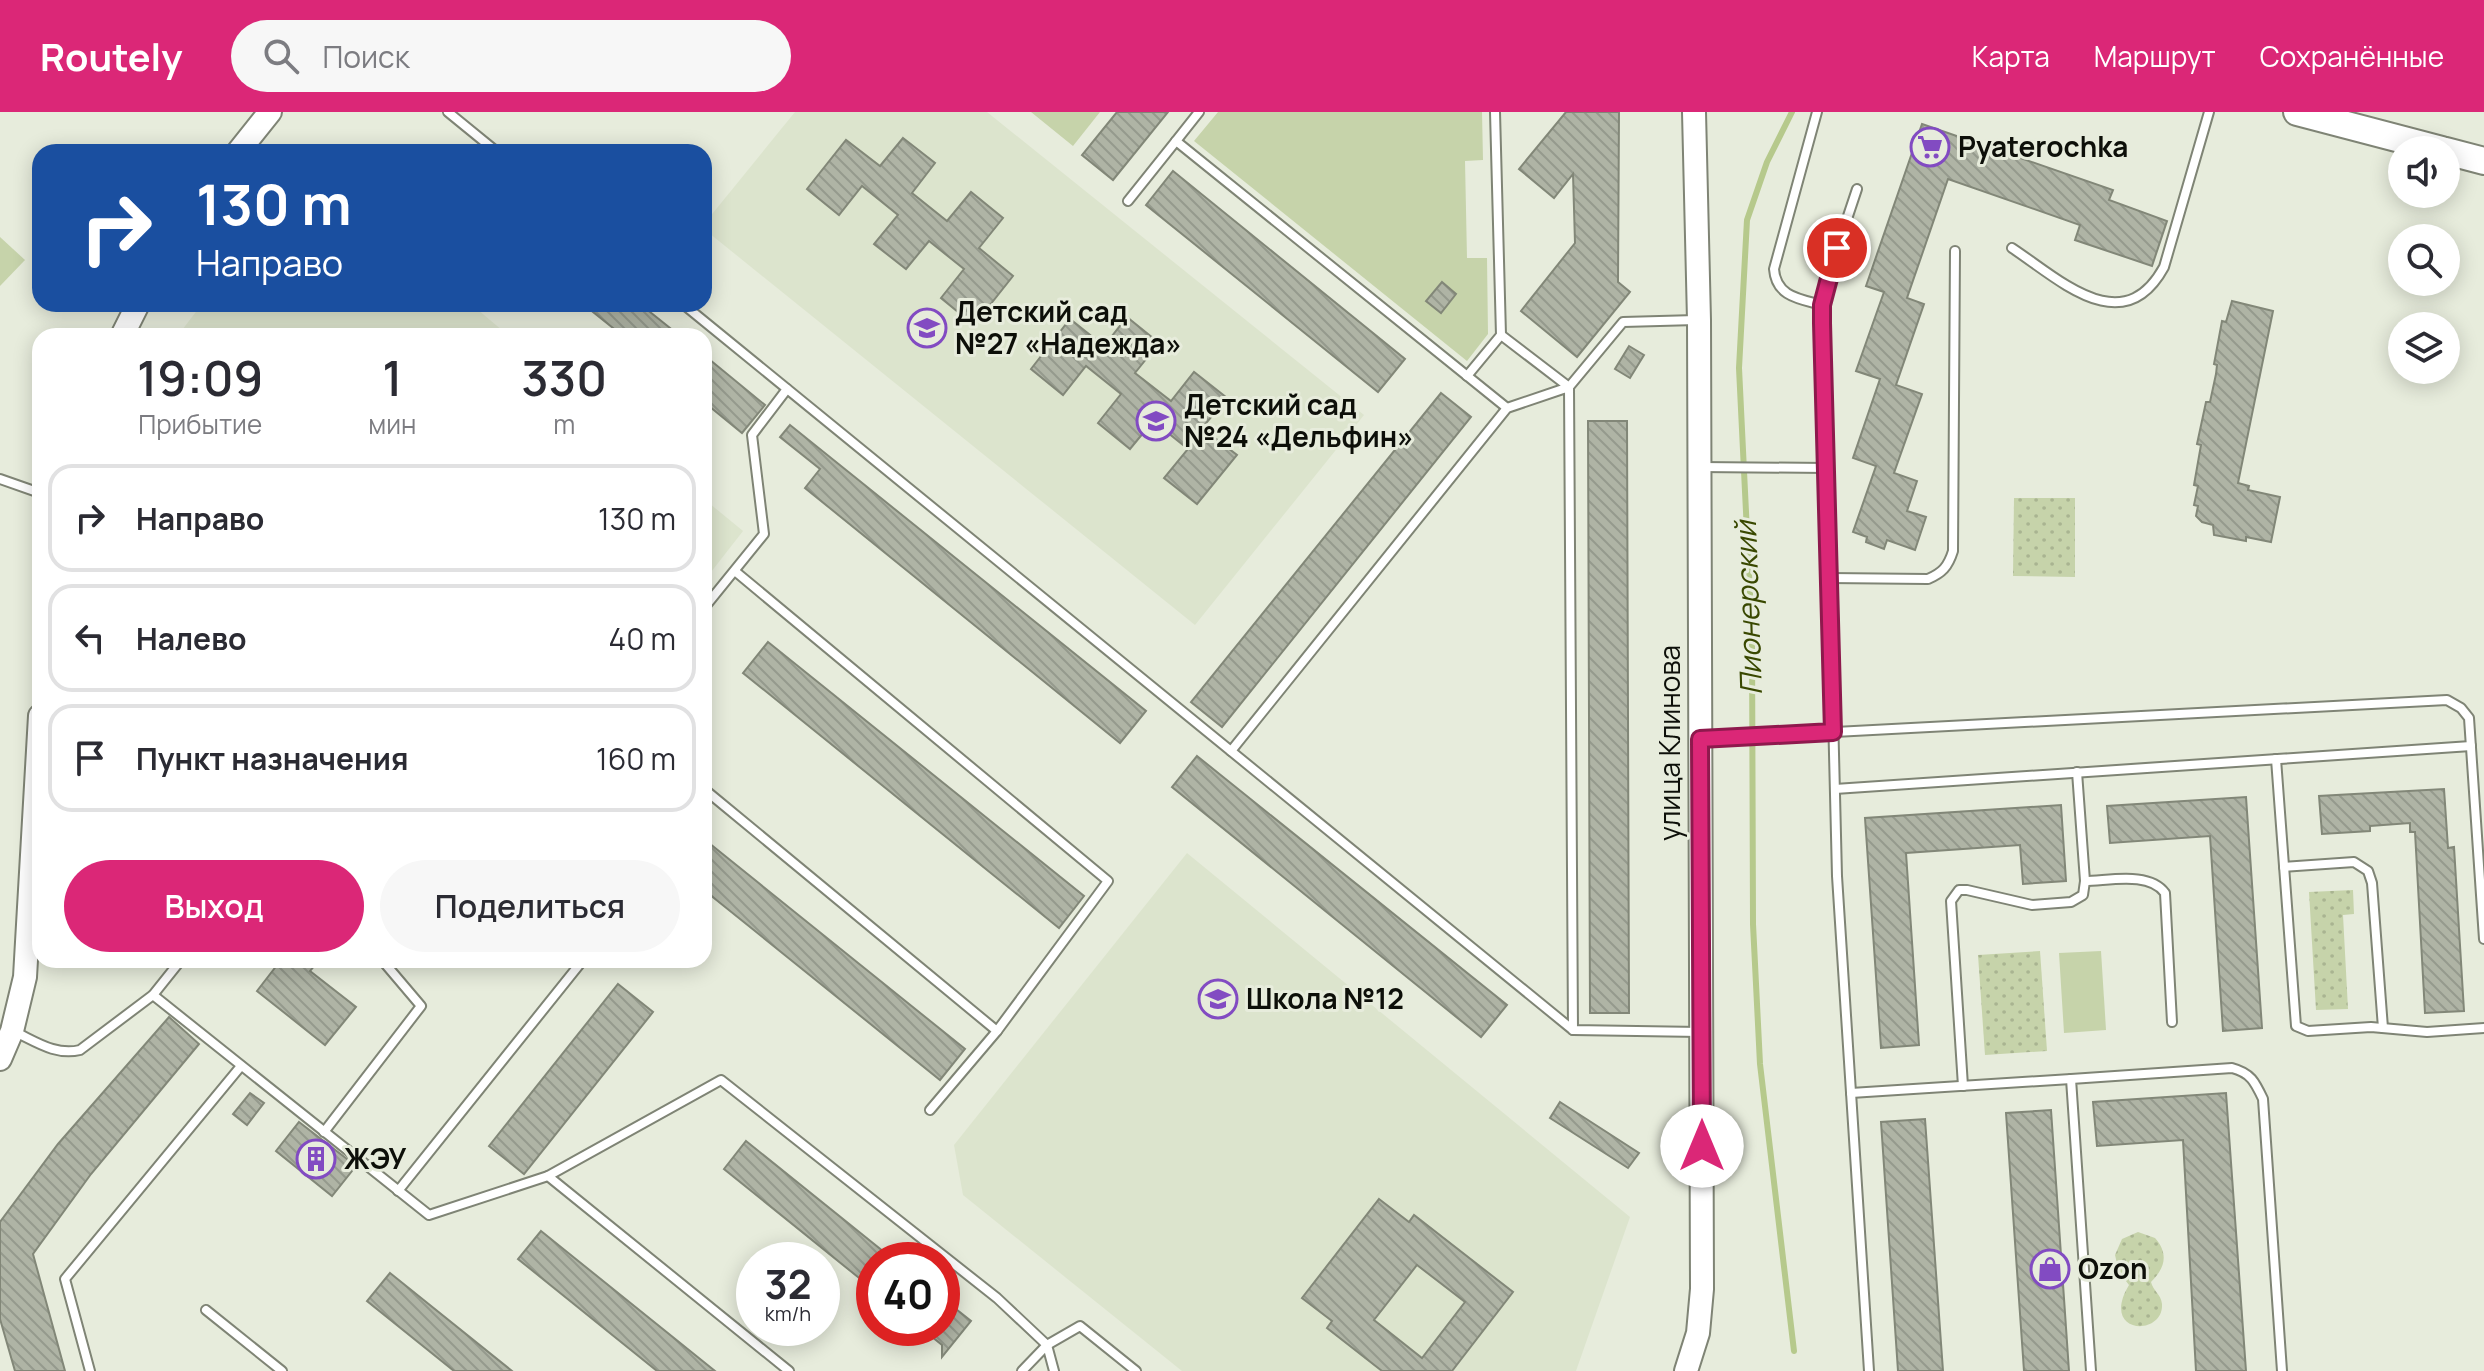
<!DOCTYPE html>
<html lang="ru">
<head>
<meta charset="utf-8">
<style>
  :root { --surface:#fff; --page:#f7f7f7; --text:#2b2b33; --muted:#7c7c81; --line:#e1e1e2; --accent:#db2777 }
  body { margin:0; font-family:Manrope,sans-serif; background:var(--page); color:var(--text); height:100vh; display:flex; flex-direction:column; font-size:30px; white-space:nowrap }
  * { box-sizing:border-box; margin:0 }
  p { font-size:26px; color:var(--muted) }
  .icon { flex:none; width:44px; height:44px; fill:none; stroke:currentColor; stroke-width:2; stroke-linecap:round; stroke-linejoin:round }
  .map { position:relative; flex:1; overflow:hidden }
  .details { position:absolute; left:32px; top:216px; width:680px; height:640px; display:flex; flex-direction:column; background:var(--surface); border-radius:24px; box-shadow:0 4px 20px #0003 }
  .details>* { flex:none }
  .hud { position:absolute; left:32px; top:32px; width:680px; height:168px; border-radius:24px; box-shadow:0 4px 20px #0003; background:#1a4fa0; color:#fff; overflow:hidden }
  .fabs { position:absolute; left:2388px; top:24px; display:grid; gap:16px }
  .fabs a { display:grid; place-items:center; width:72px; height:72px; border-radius:50%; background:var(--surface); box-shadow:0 4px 20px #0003; font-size:40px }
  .speed { position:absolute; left:736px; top:1130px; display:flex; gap:16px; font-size:40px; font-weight:700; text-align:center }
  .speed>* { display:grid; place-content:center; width:104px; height:104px; border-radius:50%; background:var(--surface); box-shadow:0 4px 20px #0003; line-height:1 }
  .speed small { font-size:20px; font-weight:400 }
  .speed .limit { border:12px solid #d22; background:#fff; color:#111 }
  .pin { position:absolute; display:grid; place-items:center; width:68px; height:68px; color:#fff; margin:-34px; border:4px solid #fff; border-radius:50%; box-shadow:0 2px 8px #0007 }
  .me { position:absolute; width:88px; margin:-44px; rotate:0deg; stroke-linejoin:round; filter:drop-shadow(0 0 6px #0008) }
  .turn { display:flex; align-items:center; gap:28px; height:168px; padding:0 32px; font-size:36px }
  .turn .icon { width:104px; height:104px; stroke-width:2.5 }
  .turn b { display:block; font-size:56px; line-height:68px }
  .eta { display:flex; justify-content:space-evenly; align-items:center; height:136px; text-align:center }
  .eta b { font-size:48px; font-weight:600; line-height:56px }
  .cta { display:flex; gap:16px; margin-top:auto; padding:16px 32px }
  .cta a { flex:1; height:92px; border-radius:48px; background:var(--accent); color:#fff; font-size:32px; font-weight:600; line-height:92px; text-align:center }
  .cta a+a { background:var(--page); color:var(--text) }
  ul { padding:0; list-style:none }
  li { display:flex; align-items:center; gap:24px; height:108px; margin:0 16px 12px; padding:0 16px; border:4px solid var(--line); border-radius:24px }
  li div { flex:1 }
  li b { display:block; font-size:30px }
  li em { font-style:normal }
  header { display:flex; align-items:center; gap:48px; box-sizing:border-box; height:112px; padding:0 40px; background:var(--accent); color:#fff }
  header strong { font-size:38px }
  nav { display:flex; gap:44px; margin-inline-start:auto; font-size:28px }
  .search { width:560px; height:72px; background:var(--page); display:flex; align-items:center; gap:20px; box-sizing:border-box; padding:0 28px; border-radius:44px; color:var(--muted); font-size:30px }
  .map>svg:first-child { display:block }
  .built { fill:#dce4cd }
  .grass { fill:#c6d3aa }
  .park { fill:url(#park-dots) }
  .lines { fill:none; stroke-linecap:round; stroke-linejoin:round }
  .stream { stroke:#b6c98c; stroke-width:6 }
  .building { fill:url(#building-back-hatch); stroke:#828778; stroke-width:2; fill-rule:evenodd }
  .lane-casing { stroke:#7f8475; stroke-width:12 }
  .secondary-casing { stroke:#7f8475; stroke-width:26 }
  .primary-casing { stroke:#7f8475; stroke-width:30 }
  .lane { stroke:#fff; stroke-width:8 }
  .secondary { stroke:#fff; stroke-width:22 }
  .primary { stroke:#fff; stroke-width:26 }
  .route-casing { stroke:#8e194d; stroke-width:20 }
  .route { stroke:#db2777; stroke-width:14 }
  .labels { text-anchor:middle; stroke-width:6; stroke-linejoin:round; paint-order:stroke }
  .poi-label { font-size:28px; font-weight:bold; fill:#0d0f09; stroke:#e7ecdc; text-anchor:start }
  .street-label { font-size:28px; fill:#0d0f09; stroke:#e7ecdc }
  .water-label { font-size:30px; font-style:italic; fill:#394800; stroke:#e7ecdc }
</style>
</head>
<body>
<header>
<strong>Routely</strong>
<div class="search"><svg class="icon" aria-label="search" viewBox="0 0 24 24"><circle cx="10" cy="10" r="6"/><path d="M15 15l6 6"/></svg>Поиск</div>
<nav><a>Карта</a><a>Маршрут</a><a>Сохранённые</a></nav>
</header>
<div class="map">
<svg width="2484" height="1259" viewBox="0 0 2484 1259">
  <defs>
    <pattern id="park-dots" width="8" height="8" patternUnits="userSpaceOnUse" patternTransform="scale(2)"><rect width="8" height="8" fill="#c6d3aa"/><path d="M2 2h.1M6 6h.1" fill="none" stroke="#a9b491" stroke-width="1.8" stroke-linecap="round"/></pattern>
    <pattern id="building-back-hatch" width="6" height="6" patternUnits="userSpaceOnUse" patternTransform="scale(2)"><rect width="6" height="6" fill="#afb4a5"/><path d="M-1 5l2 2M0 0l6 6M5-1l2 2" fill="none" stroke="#959a8d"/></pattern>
  </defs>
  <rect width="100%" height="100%" fill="#e7ecdc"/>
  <g class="built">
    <path d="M795,0H987L1364,303L1195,513L704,117V112Z"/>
    <path d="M202,192H471L509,224H180L182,218Z"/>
    <path d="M704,387L743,419L704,469Z"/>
    <path d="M1187,741L1630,1105L1576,1259H1182L963,1083L954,1033Z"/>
  </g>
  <g class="grass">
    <path d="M1031,0H1100L1073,34Z"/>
    <path d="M1218,0H1482L1483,48L1465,49L1467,146H1487L1488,222L1467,249L1194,29Z"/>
    <path d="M0,125L25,148L0,174Z"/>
    <path d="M2101,839L2106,918L2064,921L2059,841Z"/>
  </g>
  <g class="park">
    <path d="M2014,386H2075V465L2013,464Z"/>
    <path d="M2353,778L2354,802L2343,803L2348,897L2316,898L2309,780Z"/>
    <path d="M2040,839L2047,939L1985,943L1978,843Z"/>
    <path d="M2138,1120L2155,1126C2169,1142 2165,1156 2151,1170C2153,1179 2161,1182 2162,1192C2164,1225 2099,1223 2129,1173L2119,1160L2115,1143L2122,1127Z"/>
  </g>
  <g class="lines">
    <path class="stream" d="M1792,0L1767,50L1747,108L1739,256L1752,523L1753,812L1760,952L1794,1239"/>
  </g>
  <g class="building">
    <path d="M1117,0H1168L1113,68L1082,43Z"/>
    <path d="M1566,0H1619L1618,170L1630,180L1577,245L1521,199L1575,131L1573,62L1554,86L1519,57Z"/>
    <path d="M1922,12L2113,78L2109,88L2167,109L2152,154L2075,128L2080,113L1948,67L1907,186L1924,192L1896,273L1922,282L1894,361L1917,369L1907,399L1926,405L1915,438L1887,428L1884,437L1866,430L1867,425L1853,420L1876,354L1853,346L1880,267L1856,259L1884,180L1866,174Z"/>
    <path d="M903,26L935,51L912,81L947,109L971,80L1003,106L979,136L1013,164L974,213L941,186L964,157L929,129L906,157L874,132L898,103L862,74L839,103L807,77L846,28L880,54Z"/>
    <path d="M1173,59L1405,247L1378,280L1146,93Z"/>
    <path d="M1442,170L1456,182L1441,201L1426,189Z"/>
    <path d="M2232,189L2273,199L2238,371L2249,374L2248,378L2280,385L2271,430L2246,425V429L2214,423L2213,413L2202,410L2196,404L2198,394L2194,393L2198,374L2194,373L2201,333L2197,332L2206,290H2210L2216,262L2217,253L2214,252L2222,209L2226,210Z"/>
    <path d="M583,192H640L680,224H623Z"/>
    <path d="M1127,205L1159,231L1135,261L1171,289L1194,260L1227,286L1202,316L1237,343L1197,392L1164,366L1188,337L1153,309L1130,337L1098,311L1121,282L1086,254L1063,283L1031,257L1070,207L1104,234Z"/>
    <path d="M1629,234L1644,243L1630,266L1615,257Z"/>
    <path d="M704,243L765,293L742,321L704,290Z"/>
    <path d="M1441,281L1471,305L1222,615L1191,590Z"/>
    <path d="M1588,309H1627L1629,901H1590Z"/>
    <path d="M790,313L1146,599L1120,631L805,376L820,357L780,325Z"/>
    <path d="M768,530L1084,784L1059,816L743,561Z"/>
    <path d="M1197,644L1507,893L1481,925L1172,675Z"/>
    <path d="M2444,677L2448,736L2454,735L2464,899L2425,901L2415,720H2410V711L2370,714V719L2322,722L2319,684Z"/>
    <path d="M2246,685L2262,916L2223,919L2210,724L2110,731L2107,694Z"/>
    <path d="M2061,693L2066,769L2023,772L2020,733L1906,741L1919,933L1881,936L1865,706Z"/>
    <path d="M704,727L965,937L940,968L704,778Z"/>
    <path d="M281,848H319L310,859L356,895L325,933L257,879Z"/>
    <path d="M618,872L653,900L524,1062L489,1034Z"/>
    <path d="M169,905L199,932L91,1062L33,1142L65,1259H15L0,1207V1110L58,1032Z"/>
    <path d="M250,981L264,991L247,1013L233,1002Z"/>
    <path d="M2226,981L2246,1259H2196L2183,1028L2097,1034L2093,990Z"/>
    <path d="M1560,990L1639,1041L1628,1056L1550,1006Z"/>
    <path d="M2051,998L2069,1259H2024L2006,1001Z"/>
    <path d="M1925,1007L1943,1259H1898L1881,1010Z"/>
    <path d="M299,1010L356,1054L332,1084L276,1039Z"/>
    <path d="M746,1029L894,1148H874V1178L724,1057Z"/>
    <path d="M1379,1087L1409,1110L1414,1103L1513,1180L1452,1259H1382L1327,1216L1332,1209L1302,1186ZM1417,1153L1465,1190L1422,1246L1374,1208Z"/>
    <path d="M541,1119L715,1259H657L518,1147Z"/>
    <path d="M390,1161L512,1259H454L367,1189Z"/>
    <path d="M942,1186L971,1209L942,1245V1233L921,1216H942Z"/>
  </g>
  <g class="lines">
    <g class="lane-casing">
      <g id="lane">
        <path d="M448,0L497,40"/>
        <path d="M1817,0L1774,157C1776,185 1800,187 1822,193"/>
        <path d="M1176,29L1199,0"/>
        <path d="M1128,89L1176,29L1507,296"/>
        <path d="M2012,136C2059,167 2123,230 2164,155L2209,0"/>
        <path d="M683,192L1573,918L1700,920"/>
        <path d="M1501,223L1569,275L1623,210L1696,208"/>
        <path d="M1467,264L1501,223L1495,0"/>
        <path d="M1700,355L1827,356L1837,764L1869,1259"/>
        <path d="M1827,356L1822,193L1830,158L1857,77"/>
        <path d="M0,367L40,381"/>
        <path d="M736,460L1108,769L997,919L930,998"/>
        <path d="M1829,466L1928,467C1942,461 1948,455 1953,439L1955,139"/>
        <path d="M704,496L764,422L752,323L787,277"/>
        <path d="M1701,627L2447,588L2461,596L2469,606L2484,827"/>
        <path d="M1231,639L1507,296L1569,275L1573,918"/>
        <path d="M2276,647L2296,914L2308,919L2371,915L2427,920L2484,916"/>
        <path d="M704,677L997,919"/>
        <path d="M1835,677L2471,634"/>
        <path d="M2284,755L2354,750L2368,759L2372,771L2383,916"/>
        <path d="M2085,769C2108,769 2149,759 2165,781L2172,910"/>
        <path d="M153,883L429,1103L548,1064L789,1259"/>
        <path d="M13,919C35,929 55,944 80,938L153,883L181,848"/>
        <path d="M1963,974L1951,789L1959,778H1967L2032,793L2071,790L2083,783L2085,769L2077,660"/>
        <path d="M1851,981L2071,967"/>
        <path d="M324,1020L421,894L382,848"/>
        <path d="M548,1064L721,968L997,1186L1047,1233L1054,1259"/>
        <path d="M398,1079L583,848"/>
        <path d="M206,1198L282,1259"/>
        <path d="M90,1259L65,1167L241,954"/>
        <path d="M1022,1259L1047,1233L1080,1214L1136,1259"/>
        <path d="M2091,1259L2071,967L2232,956C2251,961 2255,970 2263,987L2282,1259"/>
      </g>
    </g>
    <g class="secondary-casing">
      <g id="secondary">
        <path d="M238,40L270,0"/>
        <path d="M122,224L138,192"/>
        <path d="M0,947L12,919L25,865L40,604"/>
        <path d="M1686,1259L1698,1221L1702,1177L1699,208L1694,0"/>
      </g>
    </g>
    <g class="primary-casing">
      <g id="primary">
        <path d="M2297,0L2442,38"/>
        <path d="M2446,39L2484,49"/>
      </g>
    </g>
    <use href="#lane" class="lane"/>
    <use href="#secondary" class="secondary"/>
    <use href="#primary" class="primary"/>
  </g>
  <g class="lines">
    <g class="route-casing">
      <path id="route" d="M1702,1034L1700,627L1833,620L1822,211V193L1837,136"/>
    </g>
    <use href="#route" class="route"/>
  </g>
  <defs>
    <g id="supermarket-ring" transform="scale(2)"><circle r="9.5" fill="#e7ecdc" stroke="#824bc2" stroke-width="1.5"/><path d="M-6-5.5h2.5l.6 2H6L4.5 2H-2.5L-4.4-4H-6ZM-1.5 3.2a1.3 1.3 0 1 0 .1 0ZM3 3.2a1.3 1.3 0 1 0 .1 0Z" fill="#824bc2"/></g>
    <g id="school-ring" transform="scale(2)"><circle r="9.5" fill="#e7ecdc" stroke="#824bc2" stroke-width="1.5"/><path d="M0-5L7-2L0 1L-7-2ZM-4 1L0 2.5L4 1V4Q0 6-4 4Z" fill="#824bc2"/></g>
    <g id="building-ring" transform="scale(2)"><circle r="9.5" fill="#e7ecdc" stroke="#824bc2" stroke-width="1.5"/><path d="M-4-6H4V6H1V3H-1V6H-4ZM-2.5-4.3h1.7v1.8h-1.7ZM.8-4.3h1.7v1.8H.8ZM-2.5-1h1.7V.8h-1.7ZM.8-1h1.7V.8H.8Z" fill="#824bc2"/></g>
    <g id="shop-ring" transform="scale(2)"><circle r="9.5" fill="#e7ecdc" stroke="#824bc2" stroke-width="1.5"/><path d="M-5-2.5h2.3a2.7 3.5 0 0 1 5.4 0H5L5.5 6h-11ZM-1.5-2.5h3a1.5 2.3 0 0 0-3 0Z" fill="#824bc2"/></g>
  </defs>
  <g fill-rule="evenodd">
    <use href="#supermarket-ring" x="1930" y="35"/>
    <use href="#school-ring" x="927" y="216"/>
    <use href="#school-ring" x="1156" y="309"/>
    <use href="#school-ring" x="1218" y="887"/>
    <use href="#building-ring" x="316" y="1047"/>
    <use href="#shop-ring" x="2050" y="1157"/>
  </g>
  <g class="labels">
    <g class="poi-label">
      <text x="1958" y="45">Pyaterochka</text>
      <text x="955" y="210">Детский сад<tspan x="955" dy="32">№27 «Надежда»</tspan></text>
      <text x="1184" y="303">Детский сад<tspan x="1184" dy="32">№24 «Дельфин»</tspan></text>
      <text x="1246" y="897">Школа №12</text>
      <text x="344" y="1057">ЖЭУ</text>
      <text x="2078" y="1167">Ozon</text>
    </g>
    <g class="street-label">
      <text transform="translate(1670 631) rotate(-90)" y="10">улица Клинова</text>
    </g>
    <g class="water-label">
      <text transform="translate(1749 496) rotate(-92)" y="10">Пионерский</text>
    </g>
  </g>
</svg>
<div class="fabs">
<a><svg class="icon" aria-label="sound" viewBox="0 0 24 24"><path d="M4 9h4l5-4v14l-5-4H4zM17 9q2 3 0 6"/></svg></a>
<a><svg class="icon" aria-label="search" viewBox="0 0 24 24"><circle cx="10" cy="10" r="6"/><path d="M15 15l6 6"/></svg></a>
<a><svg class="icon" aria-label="layers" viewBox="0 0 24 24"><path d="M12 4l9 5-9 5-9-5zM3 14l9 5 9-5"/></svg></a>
</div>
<div class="speed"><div>32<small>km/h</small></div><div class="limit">40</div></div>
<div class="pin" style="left:1837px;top:136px;background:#d93025"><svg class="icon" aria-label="arrive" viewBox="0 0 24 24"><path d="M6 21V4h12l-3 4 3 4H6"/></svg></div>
<svg class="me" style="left:1702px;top:1034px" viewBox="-20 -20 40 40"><circle r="19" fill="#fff"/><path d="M0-13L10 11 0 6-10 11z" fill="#db2777"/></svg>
<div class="hud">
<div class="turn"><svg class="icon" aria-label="right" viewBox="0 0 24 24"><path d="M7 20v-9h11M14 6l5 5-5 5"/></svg><div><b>130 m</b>Направо</div></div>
</div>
<section class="details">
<div class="eta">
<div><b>19:09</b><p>Прибытие</p></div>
<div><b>1</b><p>мин</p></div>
<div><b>330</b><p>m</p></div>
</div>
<ul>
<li><svg class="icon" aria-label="right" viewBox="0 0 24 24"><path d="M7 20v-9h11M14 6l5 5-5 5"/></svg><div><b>Направо</b></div><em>130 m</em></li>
<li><svg class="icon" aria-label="left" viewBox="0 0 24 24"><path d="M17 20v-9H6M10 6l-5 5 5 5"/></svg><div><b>Налево</b></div><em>40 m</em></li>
<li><svg class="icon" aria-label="arrive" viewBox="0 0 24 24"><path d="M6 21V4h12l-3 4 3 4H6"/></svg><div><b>Пункт назначения</b></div><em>160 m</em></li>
</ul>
<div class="cta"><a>Выход</a><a>Поделиться</a></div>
</section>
</div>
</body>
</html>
